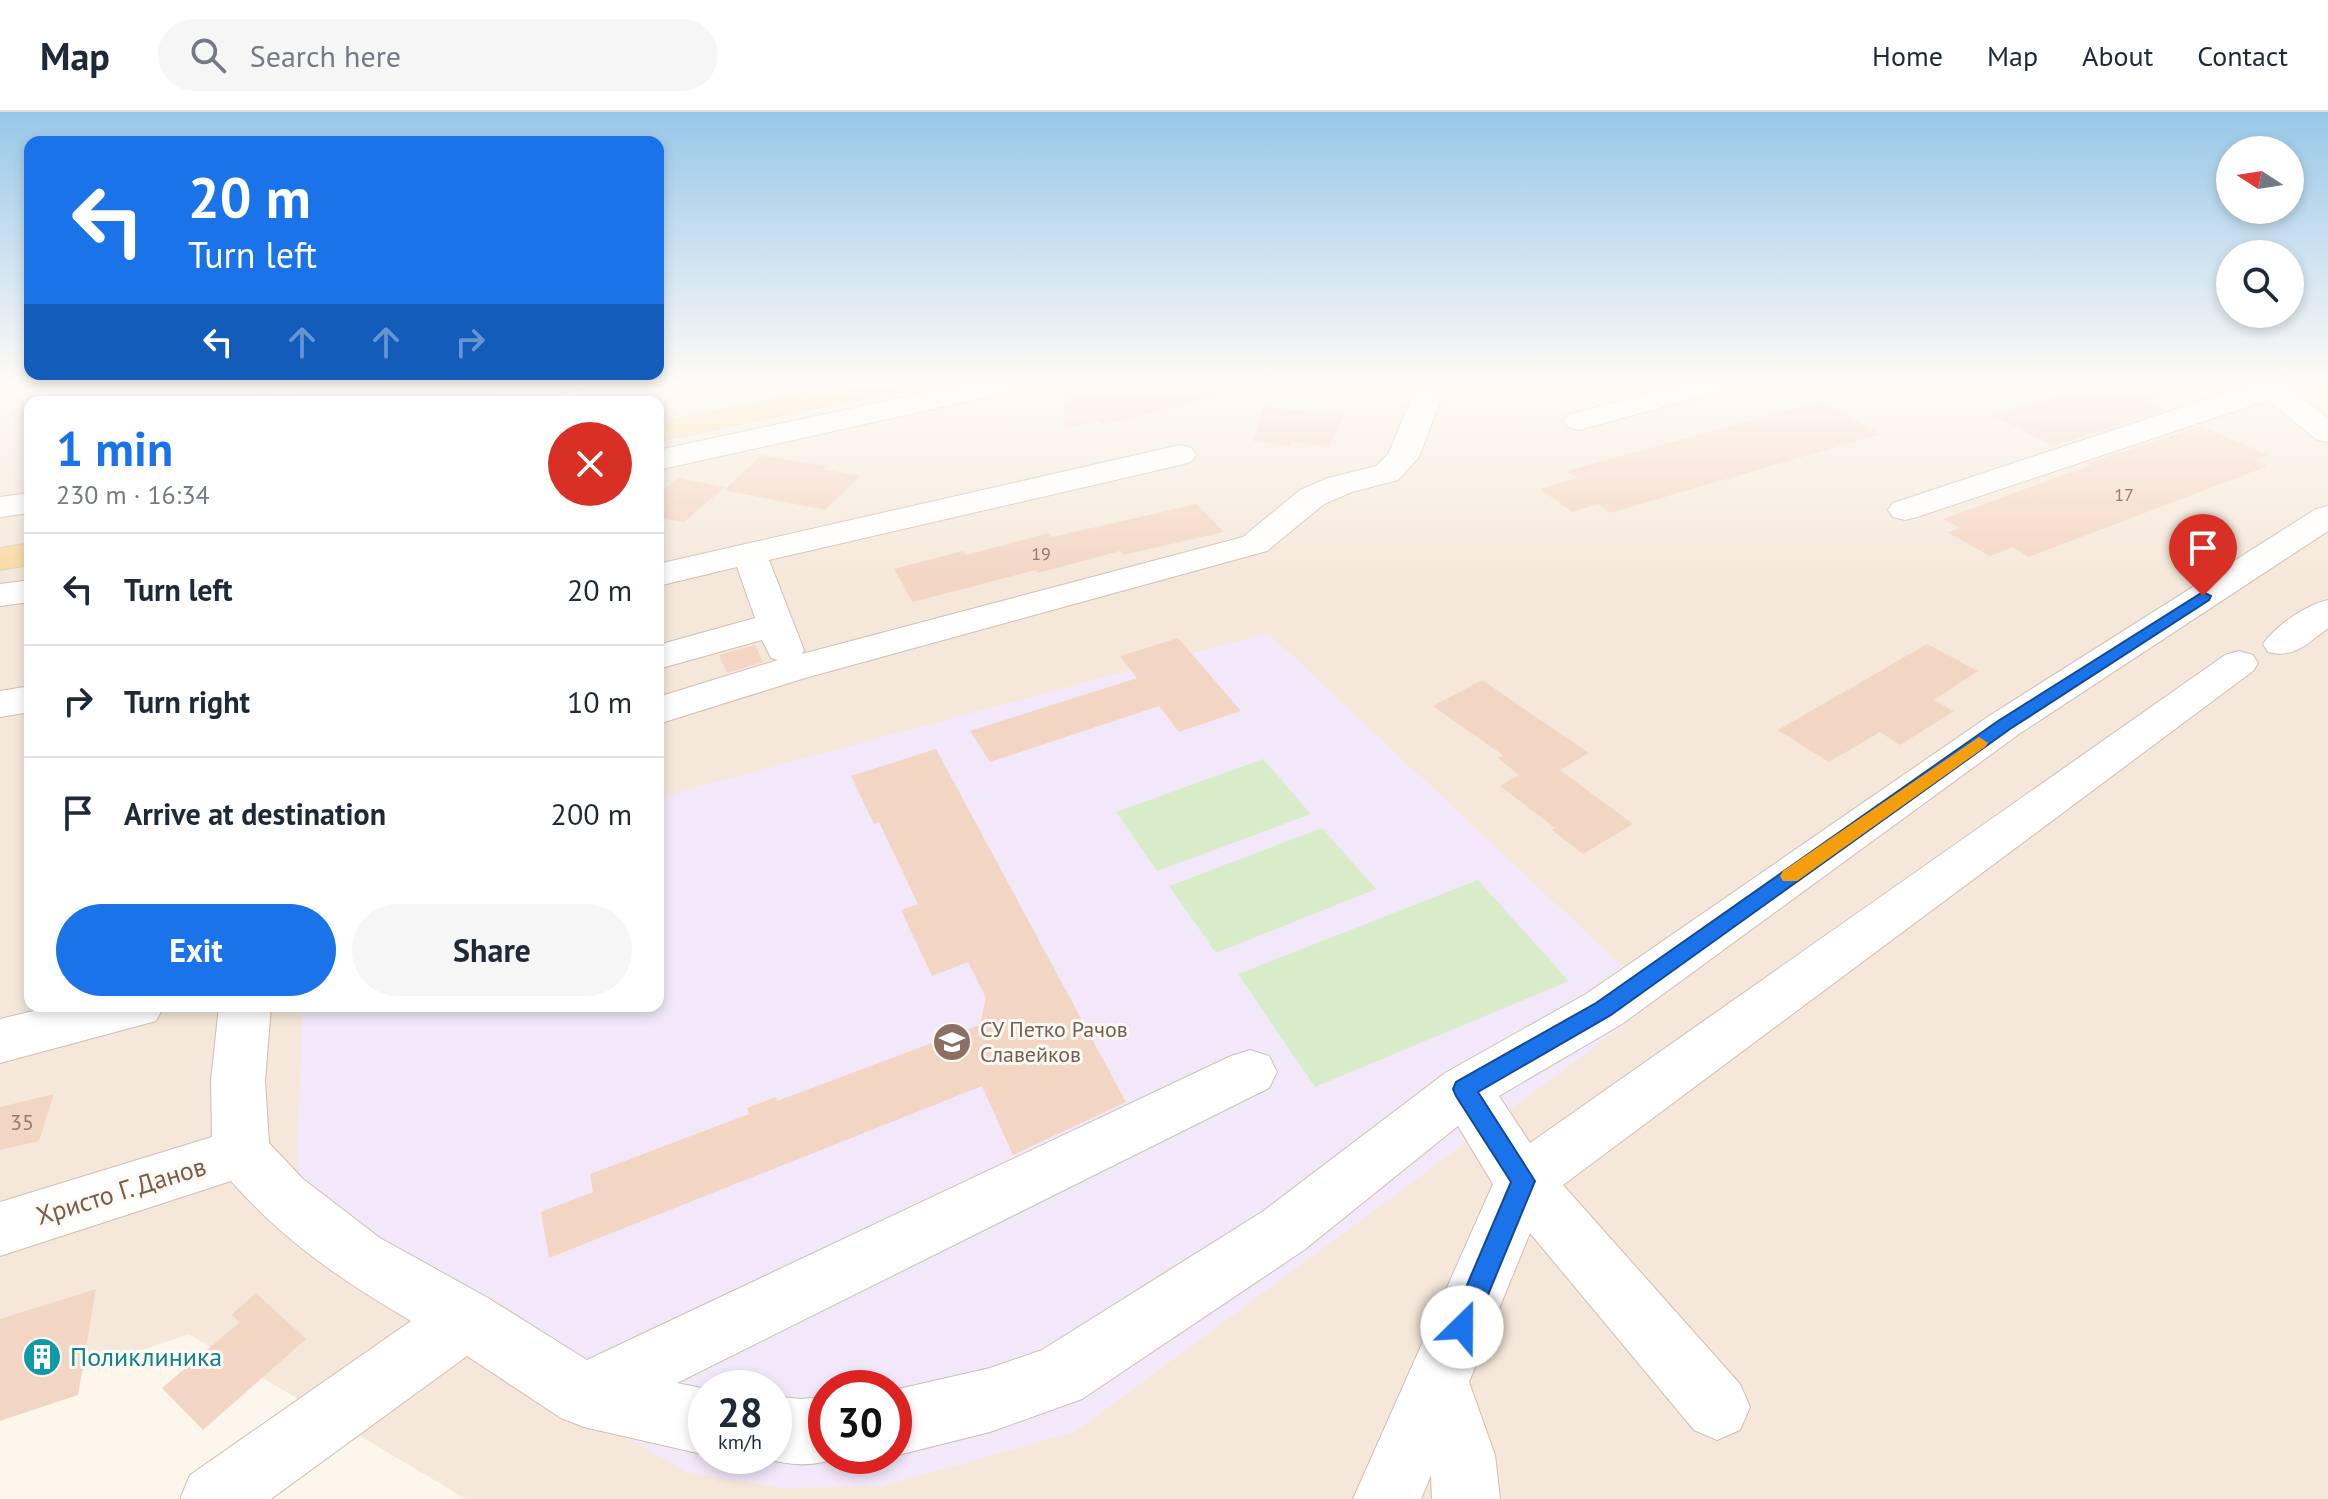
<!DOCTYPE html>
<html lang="en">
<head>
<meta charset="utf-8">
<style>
  :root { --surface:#fff; --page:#f6f6f7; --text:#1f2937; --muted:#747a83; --line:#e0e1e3; --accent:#1a73e8 }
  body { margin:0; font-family:"PT Sans",sans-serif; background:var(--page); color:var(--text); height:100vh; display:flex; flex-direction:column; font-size:30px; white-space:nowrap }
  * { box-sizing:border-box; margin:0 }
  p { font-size:26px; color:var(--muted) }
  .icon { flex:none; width:44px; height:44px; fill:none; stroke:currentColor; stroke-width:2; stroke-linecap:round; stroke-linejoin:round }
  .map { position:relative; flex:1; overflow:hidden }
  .panel { position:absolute; left:24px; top:284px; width:640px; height:616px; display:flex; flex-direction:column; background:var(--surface); border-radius:16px; box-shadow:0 4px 12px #0003 }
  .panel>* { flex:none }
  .guide { position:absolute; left:24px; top:24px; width:640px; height:244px; border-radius:16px; box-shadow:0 4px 12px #0003; background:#1a73e8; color:#fff; overflow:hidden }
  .needle { width:52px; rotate:282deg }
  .tools { position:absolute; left:2216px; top:24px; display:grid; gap:16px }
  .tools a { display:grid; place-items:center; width:88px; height:88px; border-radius:50%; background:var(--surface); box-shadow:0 4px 12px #0003; font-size:40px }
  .speed { position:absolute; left:688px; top:1258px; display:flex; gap:16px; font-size:40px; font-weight:700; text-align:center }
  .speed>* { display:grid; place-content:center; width:104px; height:104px; border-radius:50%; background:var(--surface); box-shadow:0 4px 12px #0003; line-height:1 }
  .speed small { font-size:20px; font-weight:400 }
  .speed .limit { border:12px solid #d22; background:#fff; color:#111 }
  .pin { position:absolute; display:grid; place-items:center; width:68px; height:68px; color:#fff; margin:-82px -34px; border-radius:50% 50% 50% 0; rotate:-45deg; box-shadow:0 0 8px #0007 }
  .pin .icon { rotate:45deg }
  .me { position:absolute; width:88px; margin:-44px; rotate:23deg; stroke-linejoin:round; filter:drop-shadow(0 0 6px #0008) }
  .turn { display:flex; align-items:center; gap:28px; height:168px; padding:0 32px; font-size:36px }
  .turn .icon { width:104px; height:104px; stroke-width:2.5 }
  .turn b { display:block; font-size:56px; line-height:68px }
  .lanes { display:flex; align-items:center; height:76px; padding:0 32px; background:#0003; justify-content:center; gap:40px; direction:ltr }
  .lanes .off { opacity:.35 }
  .round { display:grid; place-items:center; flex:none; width:84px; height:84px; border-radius:42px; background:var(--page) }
  .overview { display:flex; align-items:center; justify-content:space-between; height:136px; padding:0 32px }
  h1 { font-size:48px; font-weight:800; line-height:60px; color:var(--accent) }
  .button { display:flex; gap:16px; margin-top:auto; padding:16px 32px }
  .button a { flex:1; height:92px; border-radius:48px; background:var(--accent); color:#fff; font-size:32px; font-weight:800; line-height:92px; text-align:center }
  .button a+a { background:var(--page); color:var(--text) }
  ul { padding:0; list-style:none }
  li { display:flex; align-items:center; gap:24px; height:112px; padding:0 32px; border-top:2px solid var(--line) }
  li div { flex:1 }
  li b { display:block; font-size:30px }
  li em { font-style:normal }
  header { display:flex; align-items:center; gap:48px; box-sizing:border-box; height:112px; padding:0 40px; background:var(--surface); border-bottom:2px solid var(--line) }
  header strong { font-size:38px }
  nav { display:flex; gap:44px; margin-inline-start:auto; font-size:28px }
  .search { width:560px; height:72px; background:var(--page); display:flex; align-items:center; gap:20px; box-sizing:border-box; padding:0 28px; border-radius:44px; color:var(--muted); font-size:30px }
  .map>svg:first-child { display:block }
  .residential { fill:#f5e8da; fill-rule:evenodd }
  .education { fill:#f3e8fa; fill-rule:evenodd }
  .green { fill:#d8ecc9 }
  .building { fill:#f3d5c3 }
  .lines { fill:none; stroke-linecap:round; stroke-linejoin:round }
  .minor-casing { stroke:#d1beb0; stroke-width:2 }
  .major-casing { stroke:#dad1cd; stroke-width:2 }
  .minor { fill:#fff; fill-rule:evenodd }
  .major { fill:#fbd9a5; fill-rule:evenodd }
  .route { fill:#1a73e8; stroke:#114b97; stroke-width:2 }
  .slow { fill:#f59e0b }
  .labels { text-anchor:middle; stroke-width:6; stroke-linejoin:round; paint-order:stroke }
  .number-label { font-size:18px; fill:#987a6a }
  .education-label { font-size:22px; fill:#785e54; stroke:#fffaf3; text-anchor:start }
  .near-number-label { font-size:22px; fill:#987a6a }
  .near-street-label { font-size:26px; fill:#7a5c4d; stroke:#fffaf3 }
  .near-culture-label { font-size:26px; fill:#0d838f; stroke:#fffaf3; text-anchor:start }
</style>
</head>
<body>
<header>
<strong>Map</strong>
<div class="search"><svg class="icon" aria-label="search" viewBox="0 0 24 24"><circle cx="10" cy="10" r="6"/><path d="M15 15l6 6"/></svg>Search here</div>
<nav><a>Home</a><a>Map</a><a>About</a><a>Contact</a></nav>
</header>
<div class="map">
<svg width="2328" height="1387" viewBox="0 0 2328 1387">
  <rect width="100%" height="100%" fill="#fdf6ec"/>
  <path class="residential" d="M0,272H2328V1387H466L189,1222L0,1286ZM30,290H658V894H30ZM706,1276H774V1344H706ZM826,1276H894V1344H826Z"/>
  <path class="education" d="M1268,521L1658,888L1075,1320L882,1374L782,1376L687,1360L459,1231L304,1088L297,1048L303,894H658V686ZM706,1276H774V1344H706ZM826,1276H894V1344H826Z"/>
  <g class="green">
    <path d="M1263,647L1311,702L1157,759L1116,700Z"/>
    <path d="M1322,716L1376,777L1216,841L1169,774Z"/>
    <path d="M1478,768L1569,869L1315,975L1238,862Z"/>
  </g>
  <g class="building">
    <path d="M1066,272H1217L1219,284L1103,313L1098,309L1063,317Z"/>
    <path d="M2098,272H2181L2182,280L2148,290L2165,298L2054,334L1991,303Z"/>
    <path d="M1821,289L1881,322L1610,401L1598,392L1572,400L1540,377L1577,366L1567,359Z"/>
    <path d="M1264,295L1345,303L1329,336L1292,330L1290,335L1253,329Z"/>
    <path d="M2201,314L2268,343L2255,348L2268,354L2029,445L2013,435L1990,444L1947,420L1960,416L1943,407L2091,353L2088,351Z"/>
    <path d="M762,343L826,354L823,357L860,364L825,398L724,378Z"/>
    <path d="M679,366L725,375L684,410L658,406V381Z"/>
    <path d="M1197,392L1224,420L1123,443L1120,439L1038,461L1035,458L913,490L894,457L963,439L966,443L1049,421L1052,425Z"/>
    <path d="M1178,526L1241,599L1179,620L1159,594L990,650L970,619L1137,566L1120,544Z"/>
    <path d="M1927,532L1978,559L1934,588L1954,599L1900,633L1880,620L1829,650L1778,618Z"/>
    <path d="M755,533L763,550L727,561L719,543Z"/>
    <path d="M1482,568L1589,641L1560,658L1633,712L1583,742L1552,718L1555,716L1500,674L1519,663L1498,646L1504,644L1433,594Z"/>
    <path d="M936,637L1126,990L1013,1043L982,974L549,1146L541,1100L593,1080L590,1062L749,1002L747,996L776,985L777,989L980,913L986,886L968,850L932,864L901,798L918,792L879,710L874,712L851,664Z"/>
    <path d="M54,982L39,1029L0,1038V995Z"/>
    <path d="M96,1177L78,1283L0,1309V1207Z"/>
    <path d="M256,1181L306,1227L203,1318L162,1276L240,1210L231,1203Z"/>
  </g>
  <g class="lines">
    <g class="minor-casing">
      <g id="minor">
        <path d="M268,272H296L295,290H265Z"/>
        <path d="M614,272H676L671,278L612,290H549L553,284Z"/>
        <path d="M965,272H1020L1015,278L1005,281L658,358V338Z"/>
        <path d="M1682,272H1730L1725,278L1579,318L1568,315L1564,309L1568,303Z"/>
        <path d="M2252,272H2284L2328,306V330L2317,328L2268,288L1917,405L1905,408L1893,405L1888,398L1893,391Z"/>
        <path d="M1426,278L1437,281L1441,287L1419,345L1398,368L1352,380L1324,392L1267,439L805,566L658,612V585L778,548L771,546L762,528L658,557V533L755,506L737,455L658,474V452L1180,333L1191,336L1196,343L1191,350L1180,353L769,448L804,538L802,542L1243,425L1300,378L1328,366L1376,354L1389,341L1411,287L1415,281Z"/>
        <path d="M30,381V401L0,405V385Z"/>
        <path d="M2328,394V419L2019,622L1622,912L1499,984L1530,1031L2225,543L2239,539L2253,543L2258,551L2253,559L1563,1073L1740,1272L1750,1295L1740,1318L1717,1328L1694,1318L1530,1121L1469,1270L1495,1343L1500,1387H1432L1431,1363L1421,1387H1353L1493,1072L1458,1014L1304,1138L1082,1287L990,1320L894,1344V1278L990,1256L1042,1238L1262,1100L1445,961L1586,882L1989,604L2316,397Z"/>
        <path d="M30,468V490L0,494V472Z"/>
        <path d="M2328,488V516C2308,531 2294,547 2268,540L2263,532C2276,513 2306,493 2328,488Z"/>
        <path d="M30,574V600L0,605V579Z"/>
        <path d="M54,894H164L156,909L0,951V907Z"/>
        <path d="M219,894H271L265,969L269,1031L303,1067L380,1126L488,1186L587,1248L1231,944L1250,938L1269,944L1277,960L1269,976L677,1271L706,1277V1343L584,1315L561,1306L467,1244L271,1387H180L190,1363L411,1209C340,1167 286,1131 231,1069L0,1144V1090L212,1025L211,969Z"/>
        <path d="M774,1284L800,1287L826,1285V1344H843C816,1355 787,1355 760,1344H774Z"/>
      </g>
    </g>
    <g class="major-casing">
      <g id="major">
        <path d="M848,272H905L900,278L890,281L658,329V311Z"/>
        <path d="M30,431V453L0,458V436Z"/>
      </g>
    </g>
    <use href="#minor" class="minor"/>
    <use href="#major" class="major"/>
  </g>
  <linearGradient id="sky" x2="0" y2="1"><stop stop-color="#97c7e8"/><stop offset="0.58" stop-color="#fefbf6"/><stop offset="1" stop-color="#fefbf6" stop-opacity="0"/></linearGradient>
  <rect width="2328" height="466" fill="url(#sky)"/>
  <path class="route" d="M2203,480L2211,484L2209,488L2010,617L1611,903L1478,980L1535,1069L1471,1224L1462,1227L1453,1224L1449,1215L1511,1070L1456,984L1453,977L1456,970L1596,891L1998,609Z"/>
  <path class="slow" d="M1979,625L1988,631L1985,635L1797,769H1783L1780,764L1783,759Z"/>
  <defs>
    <g id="school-disc" transform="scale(2)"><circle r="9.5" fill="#8d6e63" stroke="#fffaf3"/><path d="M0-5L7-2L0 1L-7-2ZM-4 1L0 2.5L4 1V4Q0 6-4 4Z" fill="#fff"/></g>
    <g id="building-disc" transform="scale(2)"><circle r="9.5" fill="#0f9aa8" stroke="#fffaf3"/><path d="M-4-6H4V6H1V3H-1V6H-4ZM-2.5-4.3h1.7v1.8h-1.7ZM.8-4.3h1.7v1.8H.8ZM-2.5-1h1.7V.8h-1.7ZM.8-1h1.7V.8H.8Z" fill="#fff"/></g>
  </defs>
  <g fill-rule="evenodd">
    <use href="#school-disc" x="952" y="930"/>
    <use href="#building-disc" x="42" y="1245"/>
  </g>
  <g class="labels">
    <g class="number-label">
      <text x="2124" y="389">17</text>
      <text x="1041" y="448">19</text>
    </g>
    <g class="education-label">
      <text x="980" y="925">СУ Петко Рачов<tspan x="980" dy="25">Славейков</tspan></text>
    </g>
    <g class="near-number-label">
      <text x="22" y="1018">35</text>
    </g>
    <g class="near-street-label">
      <text transform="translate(121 1079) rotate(-17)" y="9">Христо Г. Данов</text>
    </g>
    <g class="near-culture-label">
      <text x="70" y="1254">Поликлиника</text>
    </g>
  </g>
</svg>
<div class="tools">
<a><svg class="needle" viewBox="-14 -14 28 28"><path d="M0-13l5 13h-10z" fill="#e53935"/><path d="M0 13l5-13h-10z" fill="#747a83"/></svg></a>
<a><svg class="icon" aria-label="search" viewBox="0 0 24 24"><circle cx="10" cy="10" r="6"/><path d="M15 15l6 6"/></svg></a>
</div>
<div class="speed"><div>28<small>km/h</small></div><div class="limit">30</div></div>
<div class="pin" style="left:2203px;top:484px;background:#d93025"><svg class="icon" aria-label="arrive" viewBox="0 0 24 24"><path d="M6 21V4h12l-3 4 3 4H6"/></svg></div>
<svg class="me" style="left:1462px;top:1215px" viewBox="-20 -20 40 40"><circle r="19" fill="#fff"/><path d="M0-13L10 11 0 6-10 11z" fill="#1a73e8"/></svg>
<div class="guide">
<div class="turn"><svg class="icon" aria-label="left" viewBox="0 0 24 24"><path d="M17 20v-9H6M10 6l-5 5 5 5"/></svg><div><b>20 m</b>Turn left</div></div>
<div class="lanes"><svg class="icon" aria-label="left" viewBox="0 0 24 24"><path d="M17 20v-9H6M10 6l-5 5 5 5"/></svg><svg class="icon off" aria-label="ahead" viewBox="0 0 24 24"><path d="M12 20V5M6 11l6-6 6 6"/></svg><svg class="icon off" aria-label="ahead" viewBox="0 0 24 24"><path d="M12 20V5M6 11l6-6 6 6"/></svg><svg class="icon off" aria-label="right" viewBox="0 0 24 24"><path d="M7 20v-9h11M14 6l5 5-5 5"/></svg></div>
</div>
<section class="panel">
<div class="overview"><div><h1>1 min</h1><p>230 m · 16:34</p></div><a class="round" style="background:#d93025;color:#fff"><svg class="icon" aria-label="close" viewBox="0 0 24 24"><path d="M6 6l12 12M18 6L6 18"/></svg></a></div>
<ul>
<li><svg class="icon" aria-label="left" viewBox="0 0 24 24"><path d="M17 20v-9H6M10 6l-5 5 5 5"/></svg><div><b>Turn left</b></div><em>20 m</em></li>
<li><svg class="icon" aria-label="right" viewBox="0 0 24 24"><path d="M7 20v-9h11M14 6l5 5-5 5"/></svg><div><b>Turn right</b></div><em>10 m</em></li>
<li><svg class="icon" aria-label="arrive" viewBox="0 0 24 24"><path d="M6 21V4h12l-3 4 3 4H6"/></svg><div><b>Arrive at destination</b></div><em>200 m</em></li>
</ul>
<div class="button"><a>Exit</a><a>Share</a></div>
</section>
</div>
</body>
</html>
